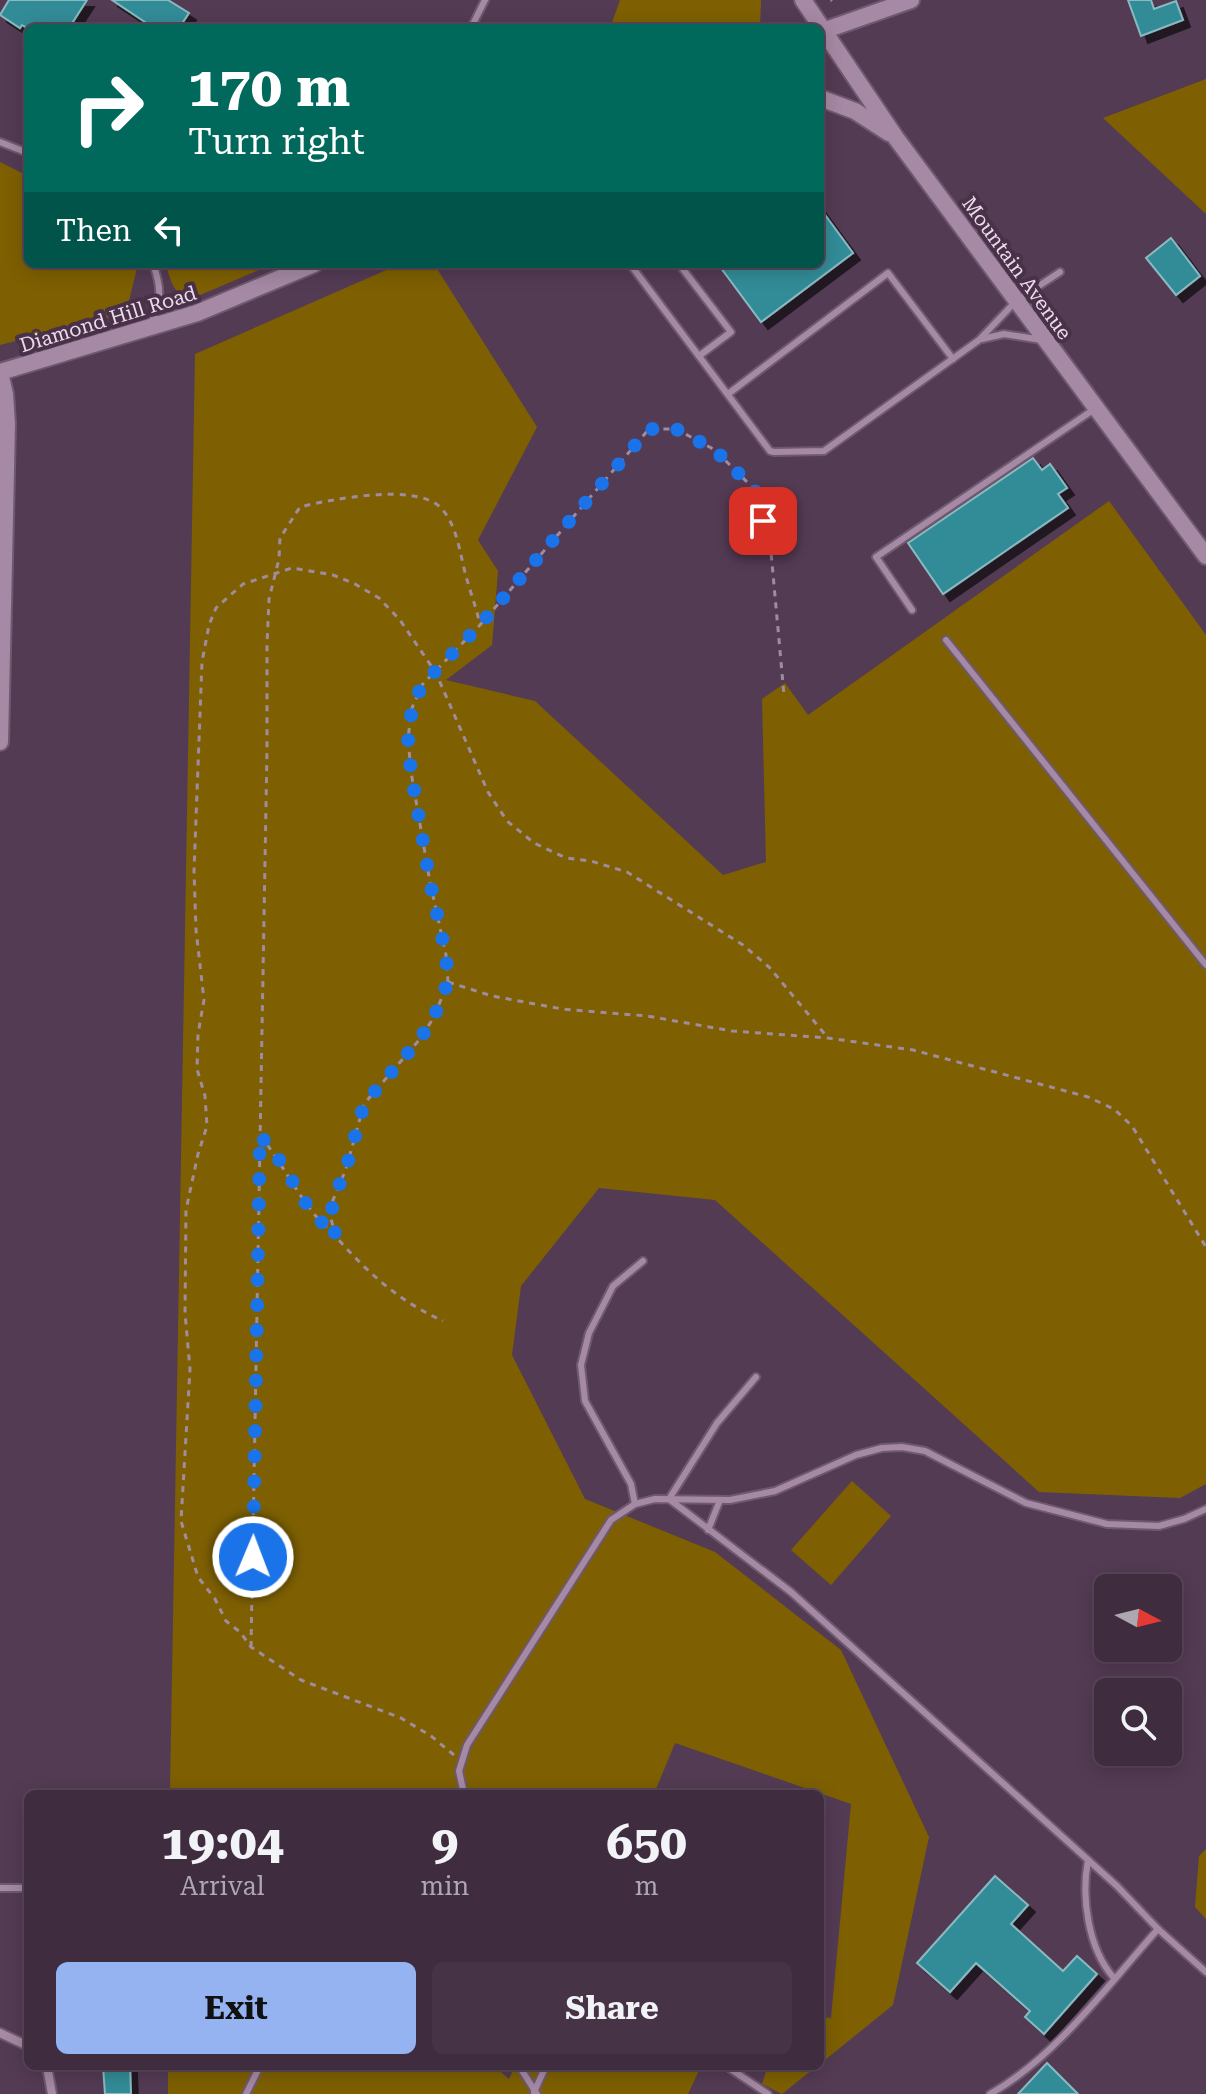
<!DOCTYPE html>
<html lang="en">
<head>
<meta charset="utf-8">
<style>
  :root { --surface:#3f2c3f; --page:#463446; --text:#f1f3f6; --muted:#ada7b0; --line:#584859; --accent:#95b2f1 }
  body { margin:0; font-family:"Roboto Serif",serif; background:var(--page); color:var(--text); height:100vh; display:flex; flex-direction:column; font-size:30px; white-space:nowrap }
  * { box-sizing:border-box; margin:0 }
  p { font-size:26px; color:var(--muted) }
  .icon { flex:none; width:44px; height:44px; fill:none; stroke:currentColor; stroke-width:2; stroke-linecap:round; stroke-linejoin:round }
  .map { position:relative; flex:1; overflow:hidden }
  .drawer { position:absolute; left:24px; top:1790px; width:800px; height:280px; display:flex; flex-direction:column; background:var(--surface); border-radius:12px; box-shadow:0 4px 20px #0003,0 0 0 2px var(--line) }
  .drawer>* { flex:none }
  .guide { position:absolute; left:24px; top:24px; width:800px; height:244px; border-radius:12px; box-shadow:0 4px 20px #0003,0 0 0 2px var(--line); background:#00695c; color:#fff; overflow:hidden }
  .needle { width:52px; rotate:97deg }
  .controls { position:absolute; left:1094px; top:1574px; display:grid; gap:16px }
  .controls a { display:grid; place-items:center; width:88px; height:88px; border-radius:12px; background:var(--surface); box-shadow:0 4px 20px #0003,0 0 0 2px var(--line); font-size:40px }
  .pin { position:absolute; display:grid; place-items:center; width:68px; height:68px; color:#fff; margin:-34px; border-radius:16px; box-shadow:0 4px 12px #0006 }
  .me { position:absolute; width:88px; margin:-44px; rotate:1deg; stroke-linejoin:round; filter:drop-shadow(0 0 6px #0008) }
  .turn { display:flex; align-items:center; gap:28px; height:168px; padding:0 32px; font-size:36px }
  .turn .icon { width:104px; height:104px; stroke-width:2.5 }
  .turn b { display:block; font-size:56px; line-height:68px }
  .then { display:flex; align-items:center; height:76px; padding:0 32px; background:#0003; gap:16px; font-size:30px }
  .eta { display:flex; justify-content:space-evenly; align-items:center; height:136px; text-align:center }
  .eta b { font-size:48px; font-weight:700; line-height:56px }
  .cta { display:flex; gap:16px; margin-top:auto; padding:16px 32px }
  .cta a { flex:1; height:92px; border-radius:12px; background:var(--accent); color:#111; font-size:32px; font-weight:700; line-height:92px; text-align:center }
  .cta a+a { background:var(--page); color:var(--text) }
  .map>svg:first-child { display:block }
  .green { fill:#7e6002 }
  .building { fill:#308c97; stroke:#8abac1; stroke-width:2; filter:url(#shadow) }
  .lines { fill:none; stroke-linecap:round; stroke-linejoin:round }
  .lane-casing { stroke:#6e5a6e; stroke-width:10 }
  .street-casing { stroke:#6e5a6e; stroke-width:12 }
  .secondary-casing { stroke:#6e5a6e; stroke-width:20 }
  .path { stroke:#a08c9f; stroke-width:3; stroke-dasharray:6 6; stroke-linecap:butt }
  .lane { stroke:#a689a5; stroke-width:6 }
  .street { stroke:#a689a5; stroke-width:8 }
  .secondary { stroke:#a689a5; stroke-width:16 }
  .route { stroke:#1a73e8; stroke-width:14; stroke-dasharray:0 25.2 }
  .labels { text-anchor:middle; stroke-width:8; stroke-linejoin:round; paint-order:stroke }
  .street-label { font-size:20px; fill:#ebdcea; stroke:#493149 }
</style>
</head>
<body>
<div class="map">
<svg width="1206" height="2094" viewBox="0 0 1206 2094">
  <defs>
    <filter id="shadow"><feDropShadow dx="7" dy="7" stdDeviation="0" flood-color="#0009"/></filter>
  </defs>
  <rect width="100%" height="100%" fill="#543b54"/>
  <g class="green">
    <path d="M620,0H761L760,28H610Z"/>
    <path d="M1206,79V214L1103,118Z"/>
    <path d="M0,162L28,176V264H138L126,313L0,345Z"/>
    <path d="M166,264H273L193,298C174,297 170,280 166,264Z"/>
    <path d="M400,264H434L537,427L478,540L498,571L492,645L446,680L535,701L723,875L766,862L762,699L785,683L808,715L1109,501L1206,635V1484L1180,1498L1039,1492L715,1200L599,1188L521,1286L512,1355L585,1499L715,1552L841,1650L929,1837L893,2005L820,2064V2017L831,2018L851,1804L675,1743L654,1794H113L170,1791L195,354Z"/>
    <path d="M852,1481L891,1516L831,1585L791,1550Z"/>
    <path d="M1206,1849V1919L1195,1907L1199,1856Z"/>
    <path d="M168,2066H494L509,2079L515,2066H701L688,2094H168Z"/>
    <path d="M768,2066H817L782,2094L762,2084Z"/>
  </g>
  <g class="building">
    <path d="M9,0H87L69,28H27L22,25L20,28L0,15Z"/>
    <path d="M112,0H168L189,13L179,28H154Z"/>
    <path d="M1128,0H1151L1154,9L1176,1L1183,20L1141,36Z"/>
    <path d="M820,208L853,253L761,322L718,264H820Z"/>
    <path d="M1171,238L1200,276L1176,295L1146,258Z"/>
    <path d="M1033,458L1042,470L1050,464L1067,488L1058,494L1068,508L943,594L908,543Z"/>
    <path d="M995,1876L1028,1905L1011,1924L1063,1971L1077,1956L1097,1974L1044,2034L1025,2017L1030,2011L976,1963L950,1992L917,1963Z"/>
    <path d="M1047,2063L1078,2094H1018Z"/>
    <path d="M103,2066H130L131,2094H105Z"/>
  </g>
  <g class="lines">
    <g class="lane-casing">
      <g id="lane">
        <path d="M471,28L485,0"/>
        <path d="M0,142L28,153"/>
        <path d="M630,264L770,451L774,452L824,451L979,340L1016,301L1060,272"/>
        <path d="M679,264L731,332L699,356"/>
        <path d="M152,322C162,300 161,286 153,264"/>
        <path d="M982,339L1004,334L1042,340"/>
        <path d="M728,394L888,273L953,359"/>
        <path d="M912,610L876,557L1096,408"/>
        <path d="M946,640L1206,965"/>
        <path d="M756,1377L717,1423L669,1499L791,1592L1117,1886L1158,1929L1206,1972"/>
        <path d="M635,1504L631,1484L585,1401L581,1365L589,1333L613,1286L643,1261"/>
        <path d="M708,1530L720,1500"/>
        <path d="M464,1794L459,1771L467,1745L611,1520L635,1504L655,1499L730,1500L775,1491L856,1455L882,1448L902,1447L925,1451L1026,1503L1107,1524L1159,1526L1184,1519L1206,1509"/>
        <path d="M1088,1860C1081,1897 1088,1949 1114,1978"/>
        <path d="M0,1888H28"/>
        <path d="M519,2066L537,2094"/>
        <path d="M726,2066L768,2094"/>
        <path d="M534,2092L546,2066"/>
        <path d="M246,2094L260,2066"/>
        <path d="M990,2094C1055,2058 1108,1985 1158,1929"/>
      </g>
    </g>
    <g class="street-casing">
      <g id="street">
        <path d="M0,2033L28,2046"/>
        <path d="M47,2066L52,2094"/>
      </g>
    </g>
    <g class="secondary-casing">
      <g id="secondary">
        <path d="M803,0L896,138L1206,556"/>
        <path d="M820,32L911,0"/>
        <path d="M820,98L855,111L889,133"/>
        <path d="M0,372L197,313L314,264"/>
        <path d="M0,373L5,394L7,424L0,742"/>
      </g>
    </g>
    <g class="path">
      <path d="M831,0L832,1"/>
      <path d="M448,982L492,996L562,1009L647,1016L732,1031L828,1038L913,1050L1088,1097L1114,1109L1132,1126L1206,1247"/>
      <path d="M260,1135C278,1158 291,1183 308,1206C316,1218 328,1228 337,1238C369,1274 399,1301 443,1321"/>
      <path d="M336,1237L331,1219L333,1200L346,1169L364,1104L420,1039L434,1017L448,982L446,955L430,882L411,772L408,738L412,708L422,685L480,625L649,429H676L715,450L755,490L771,552L784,695"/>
      <path d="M251,1647L267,750V644L269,599L279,559L280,538L300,507C332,499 415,483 440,507C459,526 460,559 468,583C472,597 477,610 480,625"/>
      <path d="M454,1755L431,1736L401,1718L301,1680L251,1647L240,1632L226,1621L215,1599L198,1577L181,1521L190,1369L185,1313L186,1210L198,1154L207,1126L205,1096L197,1069L198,1034L204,1000L196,930L194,871L202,662L209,625L216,608L243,584L292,568L333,575L355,584L379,598L400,620L436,673L488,792L507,821L534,843L566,858L591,861L627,872L743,945L770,968L828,1038"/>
    </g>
    <use href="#lane" class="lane"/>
    <use href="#street" class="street"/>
    <use href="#secondary" class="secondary"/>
  </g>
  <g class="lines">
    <path class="route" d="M253,1557L260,1135L280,1161L310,1210L336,1237L331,1219L333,1200L346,1169L364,1104L420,1039L434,1017L448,982L446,955L430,882L411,772L408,738L412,708L422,685L480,625L649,429H676L715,450L755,490L763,521"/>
  </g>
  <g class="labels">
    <g class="street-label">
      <text transform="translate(1017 268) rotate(54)" y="7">Mountain Avenue</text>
      <text transform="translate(108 319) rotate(-17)" y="7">Diamond Hill Road</text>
    </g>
  </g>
</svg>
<div class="controls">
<a><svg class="needle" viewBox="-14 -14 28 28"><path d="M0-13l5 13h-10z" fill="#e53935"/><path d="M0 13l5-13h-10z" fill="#ada7b0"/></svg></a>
<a><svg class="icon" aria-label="search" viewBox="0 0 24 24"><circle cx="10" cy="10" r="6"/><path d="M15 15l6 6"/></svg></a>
</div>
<div class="pin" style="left:763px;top:521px;background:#d93025"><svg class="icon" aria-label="arrive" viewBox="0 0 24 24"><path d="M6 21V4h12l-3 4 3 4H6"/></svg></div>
<svg class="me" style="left:253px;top:1557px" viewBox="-20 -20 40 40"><circle r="17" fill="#1a73e8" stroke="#fff" stroke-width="3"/><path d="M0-11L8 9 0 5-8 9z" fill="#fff"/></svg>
<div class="guide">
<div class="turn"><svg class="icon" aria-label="right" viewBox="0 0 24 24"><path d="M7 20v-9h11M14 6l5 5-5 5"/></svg><div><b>170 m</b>Turn right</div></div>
<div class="then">Then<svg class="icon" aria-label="left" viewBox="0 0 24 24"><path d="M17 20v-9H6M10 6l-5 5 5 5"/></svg></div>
</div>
<section class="drawer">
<div class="eta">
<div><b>19:04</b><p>Arrival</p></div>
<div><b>9</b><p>min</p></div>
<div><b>650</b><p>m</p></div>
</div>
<div class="cta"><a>Exit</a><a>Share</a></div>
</section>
</div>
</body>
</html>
